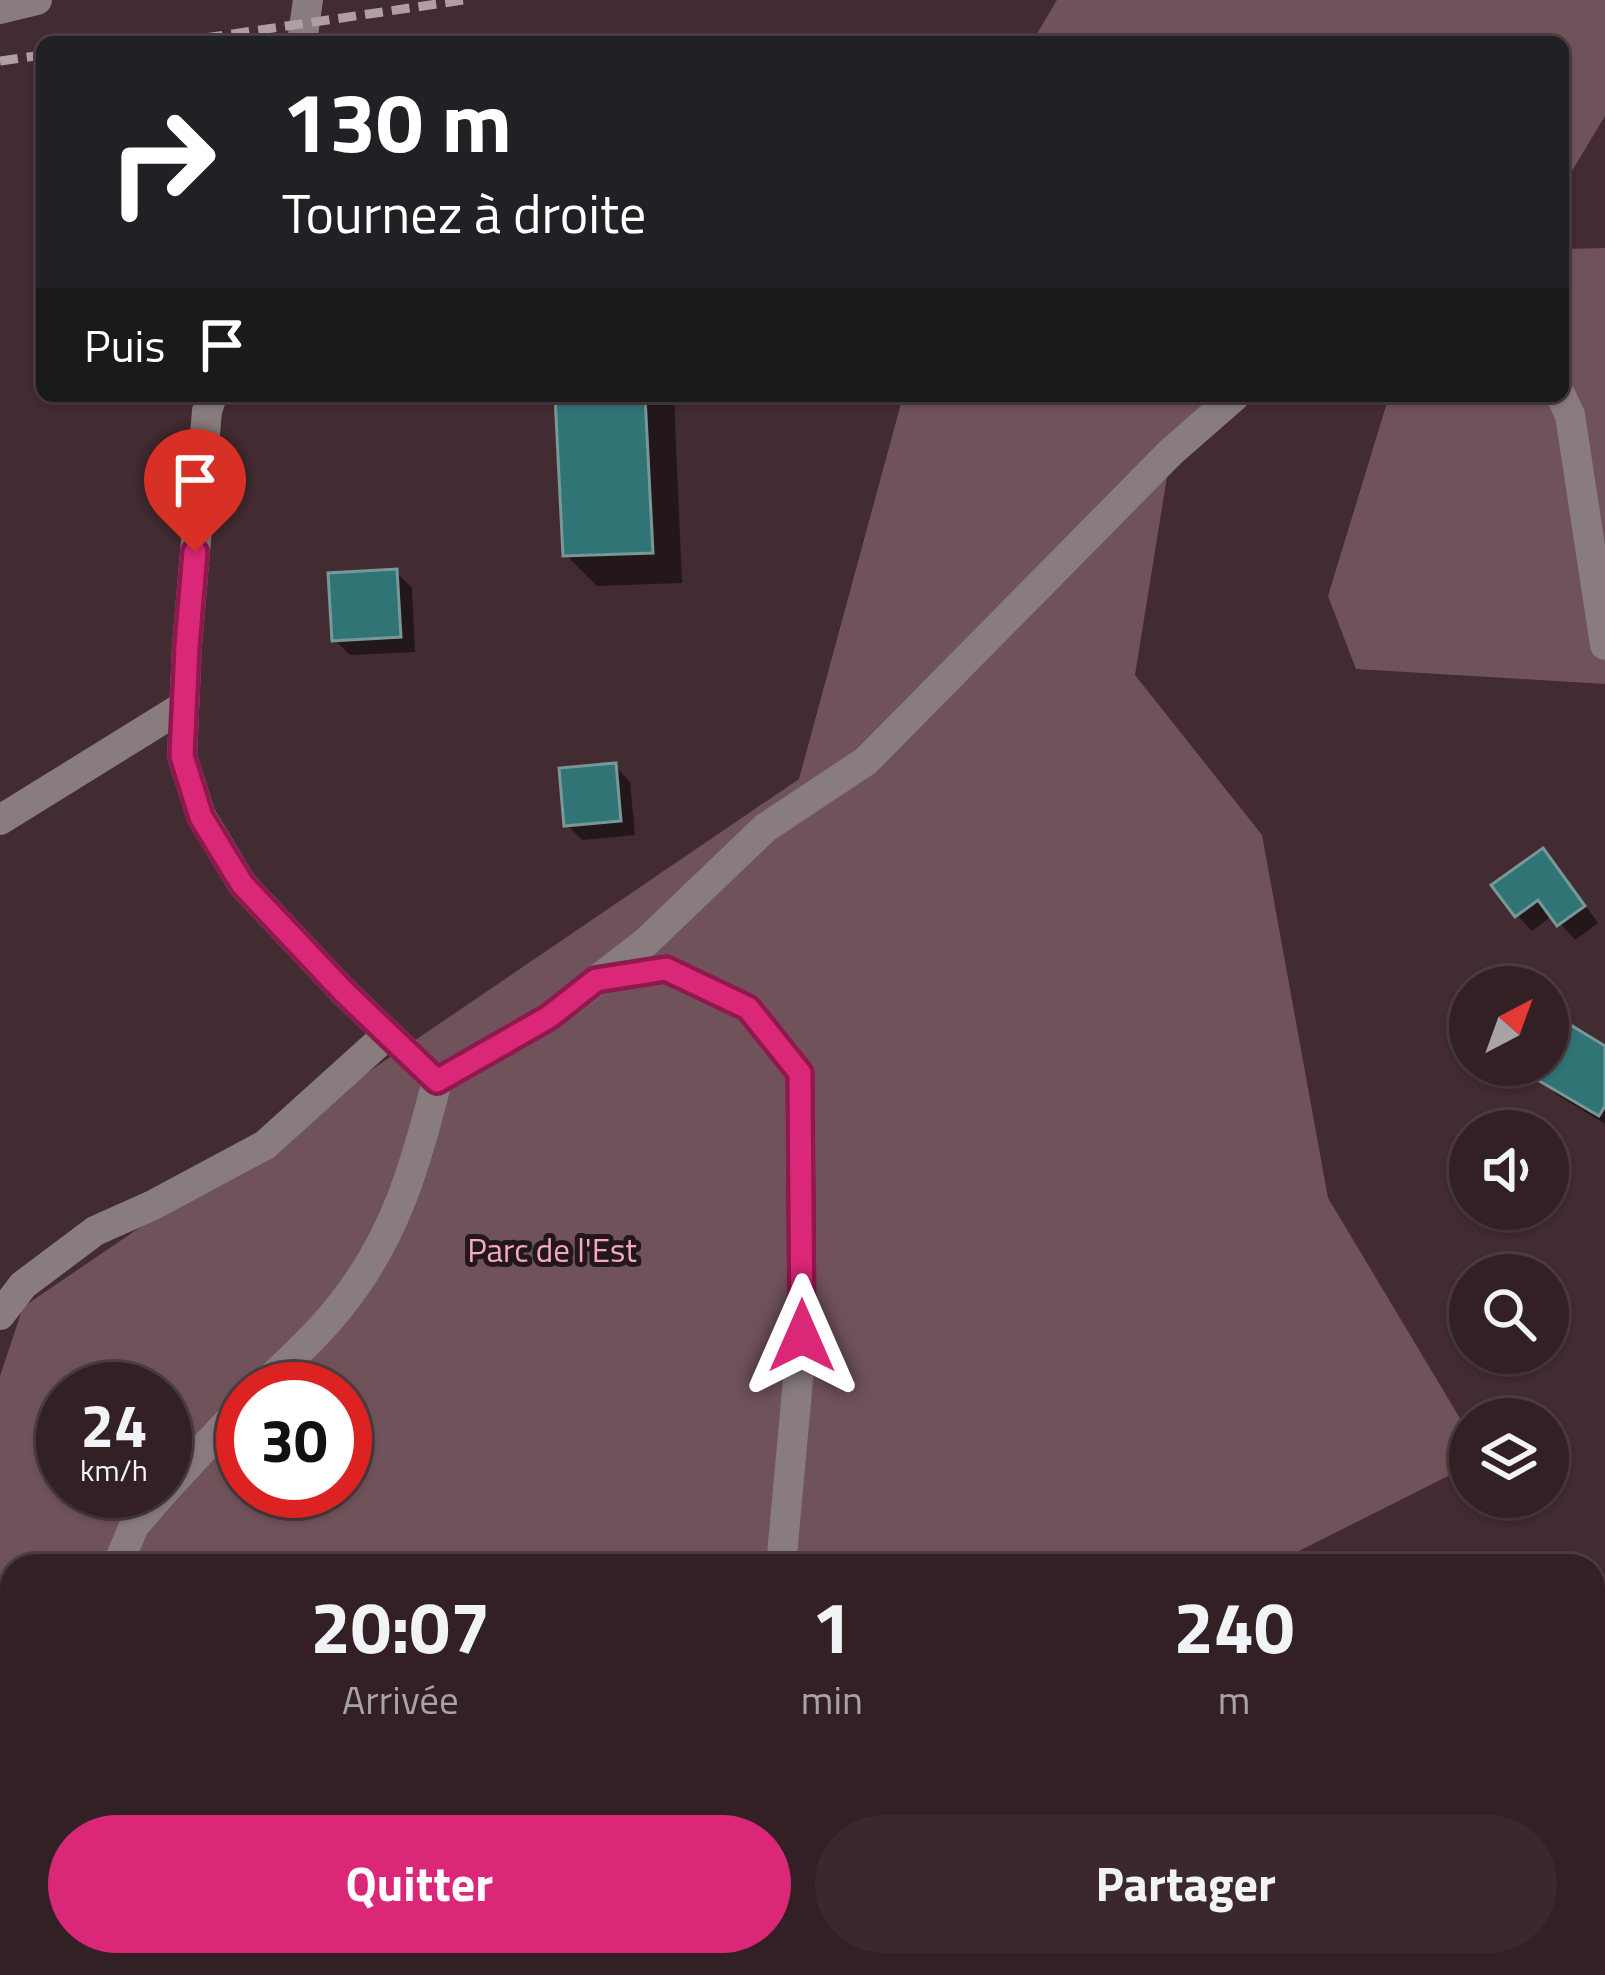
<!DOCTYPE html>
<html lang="fr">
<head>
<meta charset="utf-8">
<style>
  :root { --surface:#322025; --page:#3a282d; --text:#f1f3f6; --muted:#a8a3a7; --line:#4d3e42; --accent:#db2777 }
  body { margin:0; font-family:"Titillium Web",sans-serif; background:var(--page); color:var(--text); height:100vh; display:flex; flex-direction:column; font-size:45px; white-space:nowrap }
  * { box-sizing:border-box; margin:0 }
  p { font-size:39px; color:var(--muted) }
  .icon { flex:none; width:66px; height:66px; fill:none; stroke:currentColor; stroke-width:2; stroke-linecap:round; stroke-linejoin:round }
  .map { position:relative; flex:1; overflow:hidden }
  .sheet { position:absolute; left:0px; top:1554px; width:1605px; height:423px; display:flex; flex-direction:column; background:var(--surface); border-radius:36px 36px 0 0; box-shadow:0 3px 9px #0004,0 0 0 3px var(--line) }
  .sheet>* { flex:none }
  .hud { position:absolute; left:36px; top:36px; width:1533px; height:366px; border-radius:18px; box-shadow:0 3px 9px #0004,0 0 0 3px var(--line); background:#202124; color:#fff; overflow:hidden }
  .needle { width:78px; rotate:41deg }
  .buttons { position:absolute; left:1449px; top:966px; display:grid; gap:24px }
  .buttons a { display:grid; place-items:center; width:120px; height:120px; border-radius:50%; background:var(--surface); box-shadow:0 3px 9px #0004,0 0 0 3px var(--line); font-size:60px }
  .speed { position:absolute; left:36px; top:1362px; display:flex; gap:24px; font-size:60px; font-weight:700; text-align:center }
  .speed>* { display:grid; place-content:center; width:156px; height:156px; border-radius:50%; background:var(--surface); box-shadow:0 3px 9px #0004,0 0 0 3px var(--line); line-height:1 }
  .speed small { font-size:30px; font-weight:400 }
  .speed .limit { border:18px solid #d22; background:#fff; color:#111 }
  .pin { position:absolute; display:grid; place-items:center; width:102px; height:102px; color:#fff; margin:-123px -51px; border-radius:50% 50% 50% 0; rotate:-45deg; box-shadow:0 0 12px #0007 }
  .pin .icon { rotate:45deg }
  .me { position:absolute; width:132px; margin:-66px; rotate:0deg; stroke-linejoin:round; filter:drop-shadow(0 0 9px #0008) }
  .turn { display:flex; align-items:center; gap:42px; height:252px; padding:0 48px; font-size:54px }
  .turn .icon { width:156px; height:156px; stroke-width:2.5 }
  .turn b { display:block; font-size:84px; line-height:102px }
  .then { display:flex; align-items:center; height:114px; padding:0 48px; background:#0003; gap:24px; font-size:45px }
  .eta { display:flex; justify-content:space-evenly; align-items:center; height:204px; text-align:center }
  .eta b { font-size:72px; font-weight:700; line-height:84px }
  .button { display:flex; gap:24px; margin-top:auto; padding:24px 48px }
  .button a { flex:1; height:138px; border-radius:72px; background:var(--accent); color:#fff; font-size:48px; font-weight:700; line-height:138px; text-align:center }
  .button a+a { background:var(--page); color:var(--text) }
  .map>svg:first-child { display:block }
  .green { fill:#70535a; fill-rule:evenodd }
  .shadow { fill:#0007 }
  .building { fill:#317475; stroke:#789797; stroke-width:3 }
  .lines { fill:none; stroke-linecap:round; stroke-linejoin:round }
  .path { stroke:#9a868b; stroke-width:6; stroke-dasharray:6 6; stroke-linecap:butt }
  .minor { stroke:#897c7f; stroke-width:30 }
  .rail { stroke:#b09ea3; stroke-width:9; stroke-dasharray:18 9; stroke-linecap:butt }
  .route-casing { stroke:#8e194d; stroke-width:30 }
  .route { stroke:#db2777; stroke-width:21 }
  .labels { text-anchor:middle; stroke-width:10; stroke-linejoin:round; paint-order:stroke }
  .park-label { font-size:33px; fill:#f8a8be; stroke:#22171a }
</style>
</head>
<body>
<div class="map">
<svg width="1605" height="1975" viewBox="0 0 1605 1975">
  <rect width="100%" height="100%" fill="#422b31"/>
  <g class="green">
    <path d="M1057,0H1605V116L1563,186V42H1032Z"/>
    <path d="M1605,248V684L1356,669L1328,596L1389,396H1563V249Z"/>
    <path d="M903,396H1235L1171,452L1135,675L1262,835L1328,1198L1470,1435V1465L1269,1566H12V1965H1220L1217,1975H0V1376L23,1307L799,779ZM63,1389H165V1491H63ZM243,1389H345V1491H243Z"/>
    <path d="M1605,1675V1975H1517L1516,1965H1593V1687Z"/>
  </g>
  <g class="shadow">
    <path d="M558,396H674L682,583L597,586L566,555Z"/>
    <path d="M396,572L412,588L415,652L350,655L335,640Z"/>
    <path d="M615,766L630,782L635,835L582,840L567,825Z"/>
    <path d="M1543,851L1558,867L1598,923L1575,940L1553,915L1532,931L1517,915Z"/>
    <path d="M1570,1028L1605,1050V1124L1556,1094L1540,1078Z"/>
  </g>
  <g class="building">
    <path d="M555,396H645L653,553L563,556Z"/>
    <path d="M397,569L401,637L332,641L328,573Z"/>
    <path d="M616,763L621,821L564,826L559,768Z"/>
    <path d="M1543,848L1585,906L1557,926L1538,900L1515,917L1491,885Z"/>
    <path d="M1569,1024L1605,1046V1106L1599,1116L1536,1079L1544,1065H1548V1059Z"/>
  </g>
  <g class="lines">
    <g class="path">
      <path d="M149,1965L169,1975"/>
      <path d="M420,1975L425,1965"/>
    </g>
    <g class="minor">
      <path d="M0,9L37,0"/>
      <path d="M302,42L308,0"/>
      <path d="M212,396L207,411L187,646L182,756L201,816L242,884L344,992L437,1081"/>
      <path d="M1561,396L1570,415L1605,645"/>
      <path d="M0,820L184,706"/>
      <path d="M602,979L666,969L748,1008L800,1073L802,1336L781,1566"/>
      <path d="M0,1315L23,1285L95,1231L153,1205L265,1145L388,1034"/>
      <path d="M260,1389C286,1363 315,1338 338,1309C395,1239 415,1167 437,1081L549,1017L646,942L765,828L866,761L1171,452L1235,396"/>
      <path d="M165,1490L243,1406"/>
      <path d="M117,1566L134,1526L164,1491"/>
      <path d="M969,1965L976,1975"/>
      <path d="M105,1975V1965"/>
    </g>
    <g class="rail">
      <path d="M178,42L464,0"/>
      <path d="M0,61L42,55"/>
    </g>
  </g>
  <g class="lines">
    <g class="route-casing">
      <path id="route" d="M195,552L187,646L182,756L201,817L242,884L344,992L437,1081L549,1017L596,980L666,969L748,1008L800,1073L802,1336"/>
    </g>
    <use href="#route" class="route"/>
  </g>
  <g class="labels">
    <g class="park-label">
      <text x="552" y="1262">Parc de l'Est</text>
    </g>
  </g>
</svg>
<div class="buttons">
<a><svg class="needle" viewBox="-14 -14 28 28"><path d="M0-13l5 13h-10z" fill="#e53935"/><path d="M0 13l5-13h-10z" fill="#a8a3a7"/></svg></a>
<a><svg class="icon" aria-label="sound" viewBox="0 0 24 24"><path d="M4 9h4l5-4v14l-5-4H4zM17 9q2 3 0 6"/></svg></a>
<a><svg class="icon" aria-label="search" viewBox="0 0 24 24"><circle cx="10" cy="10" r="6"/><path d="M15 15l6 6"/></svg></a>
<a><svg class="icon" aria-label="layers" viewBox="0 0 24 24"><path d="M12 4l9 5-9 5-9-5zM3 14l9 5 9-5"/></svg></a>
</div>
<div class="speed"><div>24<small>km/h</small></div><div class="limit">30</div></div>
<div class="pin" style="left:195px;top:552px;background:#d93025"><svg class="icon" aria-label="arrive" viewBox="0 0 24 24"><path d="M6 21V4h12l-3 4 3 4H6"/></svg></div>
<svg class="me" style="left:802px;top:1336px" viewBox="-20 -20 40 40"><path d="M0-17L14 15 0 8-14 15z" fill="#db2777" stroke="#fff" stroke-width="4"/></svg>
<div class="hud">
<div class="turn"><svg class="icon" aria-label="right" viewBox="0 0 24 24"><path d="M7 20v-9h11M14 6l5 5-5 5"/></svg><div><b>130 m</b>Tournez à droite</div></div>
<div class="then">Puis<svg class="icon" aria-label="arrive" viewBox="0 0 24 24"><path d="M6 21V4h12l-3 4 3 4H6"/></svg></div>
</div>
<section class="sheet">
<div class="eta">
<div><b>20:07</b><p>Arrivée</p></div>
<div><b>1</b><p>min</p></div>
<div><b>240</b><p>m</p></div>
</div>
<div class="button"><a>Quitter</a><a>Partager</a></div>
</section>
</div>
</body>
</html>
